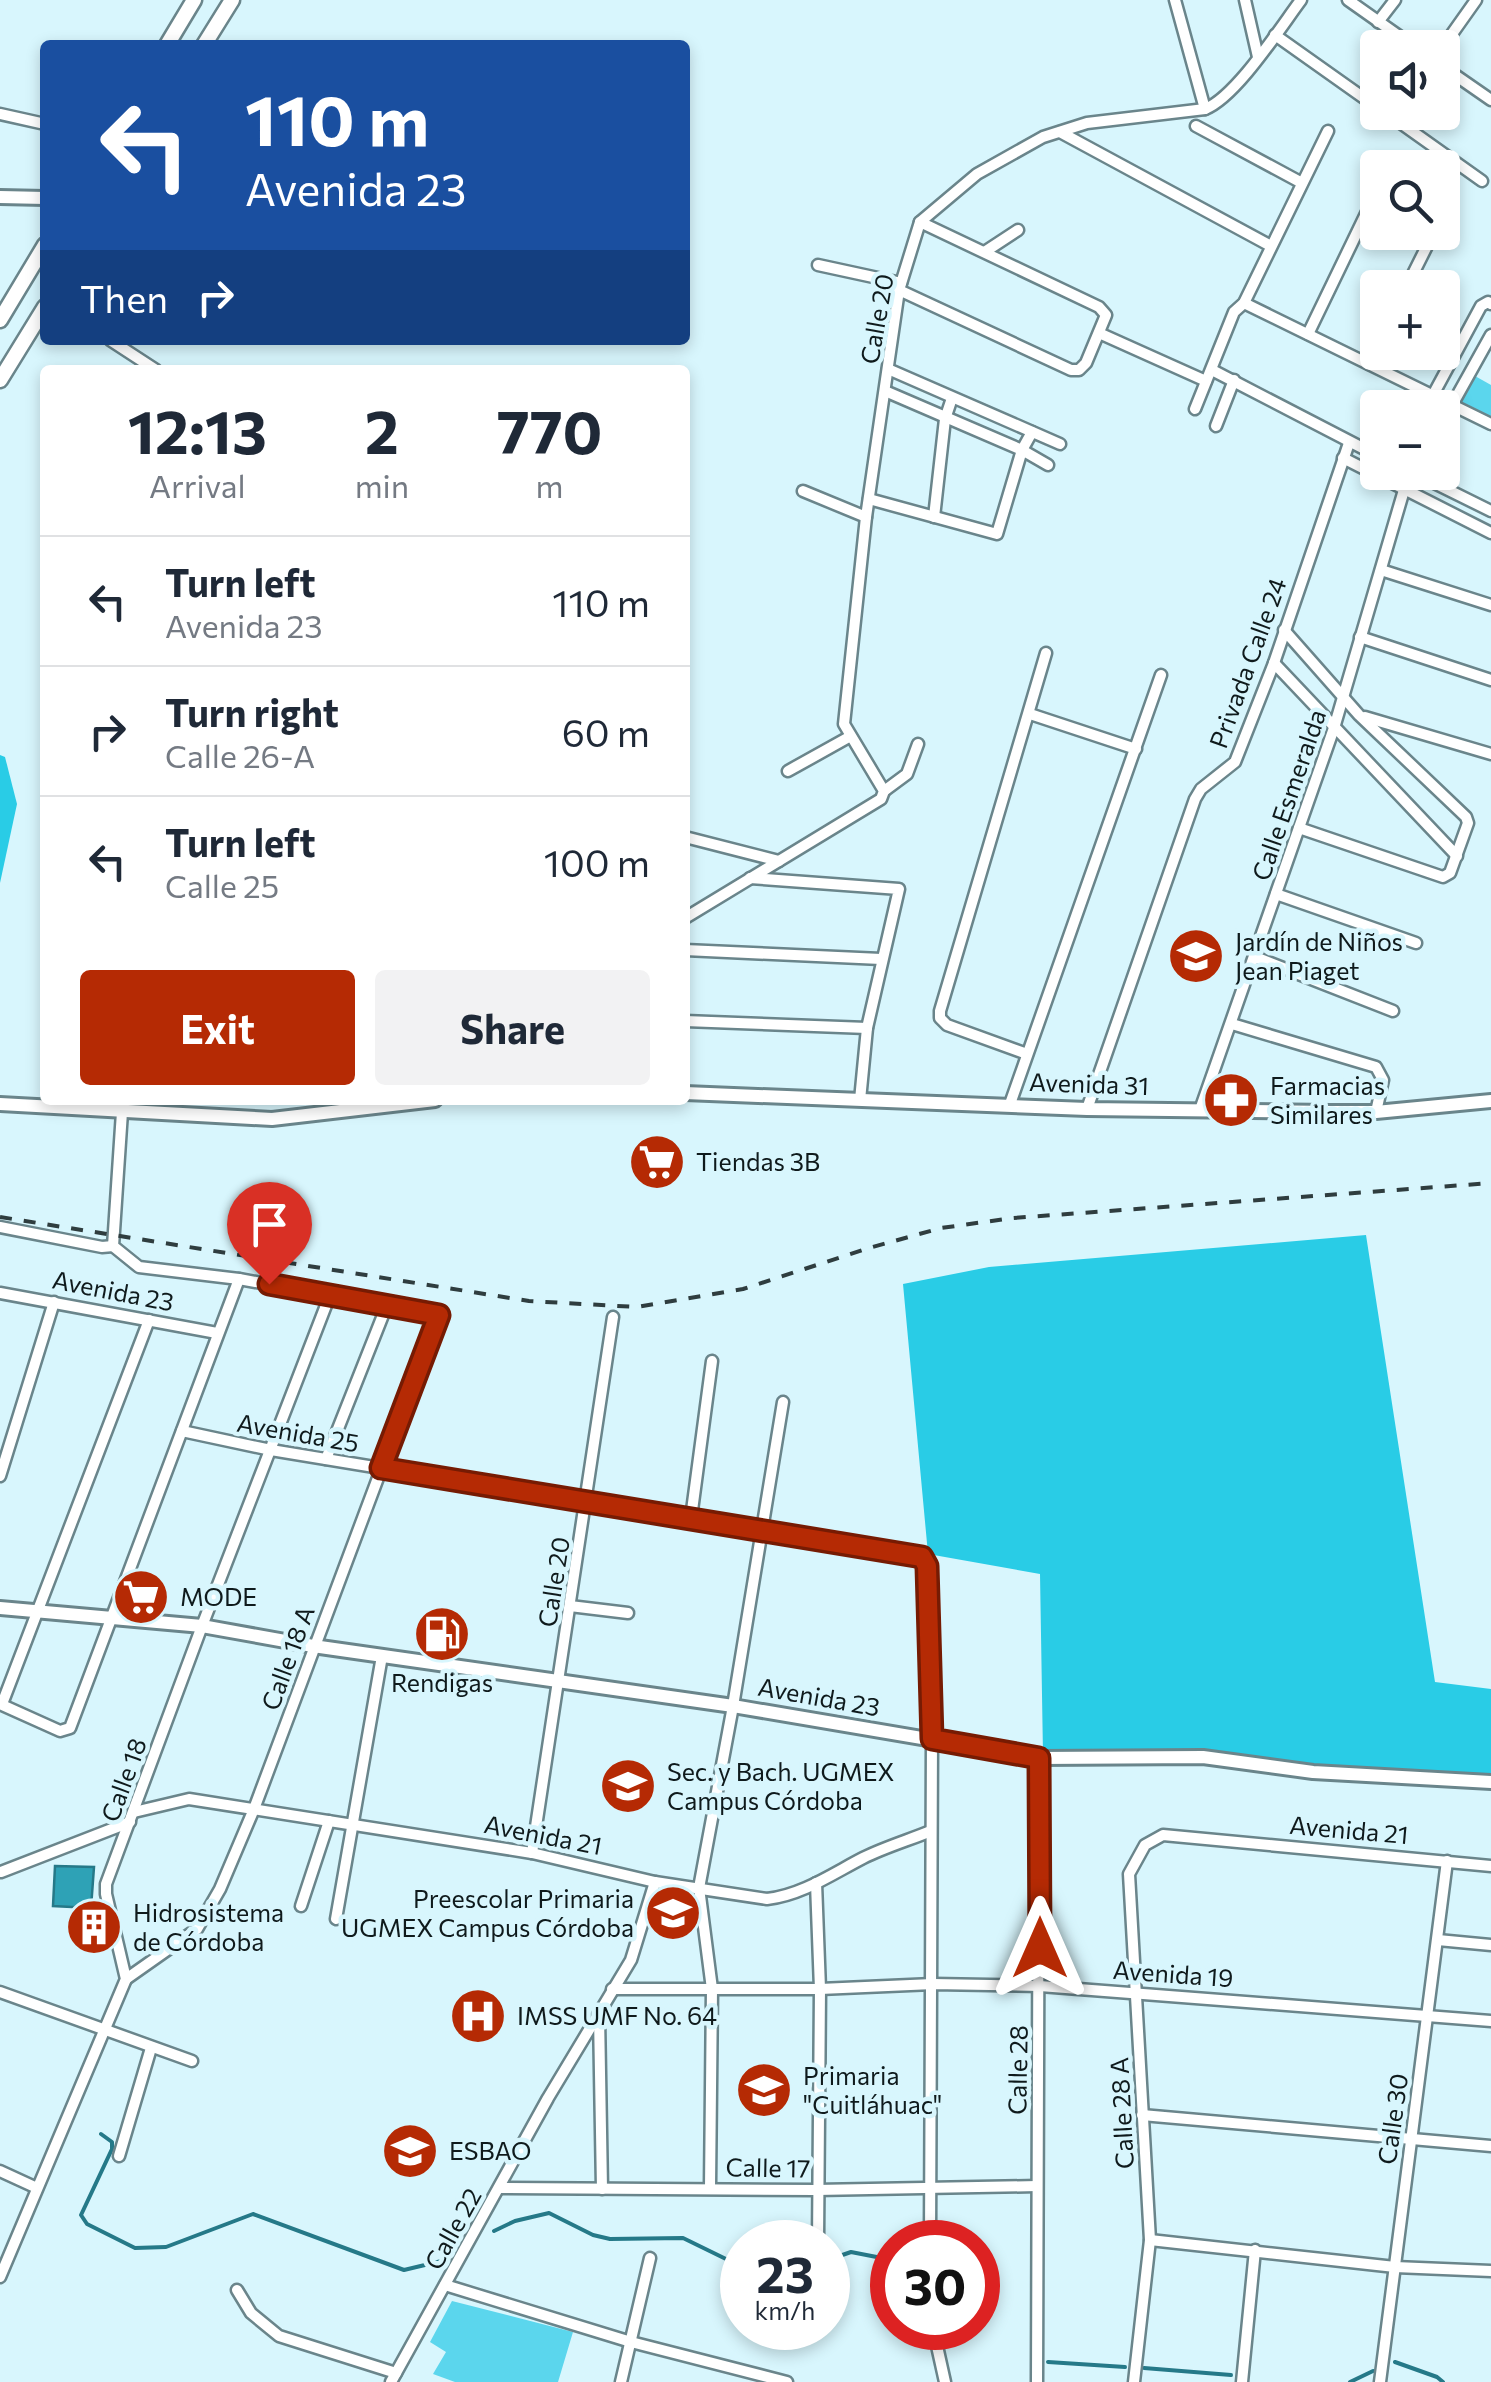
<!DOCTYPE html>
<html lang="en">
<head>
<meta charset="utf-8">
<style>
  :root { --surface:#fff; --page:#f2f2f3; --text:#1f2937; --muted:#747a83; --line:#e0e1e3; --accent:#b52a04 }
  body { margin:0; font-family:Commissioner,sans-serif; background:var(--page); color:var(--text); height:100vh; display:flex; flex-direction:column; font-size:38px; white-space:nowrap }
  * { box-sizing:border-box; margin:0 }
  p { font-size:32px; color:var(--muted) }
  .icon { flex:none; width:55px; height:55px; fill:none; stroke:currentColor; stroke-width:2; stroke-linecap:round; stroke-linejoin:round }
  .map { position:relative; flex:1; overflow:hidden }
  .details { position:absolute; left:40px; top:365px; width:650px; height:740px; display:flex; flex-direction:column; background:var(--surface); border-radius:10px; box-shadow:0 5px 15px #0003 }
  .details>* { flex:none }
  .guide { position:absolute; left:40px; top:40px; width:650px; height:305px; border-radius:10px; box-shadow:0 5px 15px #0003; background:#1a4fa0; color:#fff; overflow:hidden }
  .fabs { position:absolute; left:1360px; top:30px; display:grid; gap:20px }
  .fabs a { display:grid; place-items:center; width:100px; height:100px; border-radius:10px; background:var(--surface); box-shadow:0 5px 15px #0003; font-size:50px }
  .speed { position:absolute; left:720px; top:2220px; display:flex; gap:20px; font-size:50px; font-weight:700; text-align:center }
  .speed>* { display:grid; place-content:center; width:130px; height:130px; border-radius:50%; background:var(--surface); box-shadow:0 5px 15px #0003; line-height:1 }
  .speed small { font-size:25px; font-weight:400 }
  .speed .limit { border:15px solid #d22; background:#fff; color:#111 }
  .pin { position:absolute; display:grid; place-items:center; width:85px; height:85px; color:#fff; margin:-102px -42px; border-radius:50% 50% 50% 0; rotate:-45deg; box-shadow:0 0 10px #0007 }
  .pin .icon { rotate:45deg }
  .me { position:absolute; width:110px; margin:-55px; rotate:0deg; stroke-linejoin:round; filter:drop-shadow(0 0 8px #0008) }
  .turn { display:flex; align-items:center; gap:35px; height:210px; padding:0 40px; font-size:45px }
  .turn .icon { width:130px; height:130px; stroke-width:2.5 }
  .turn b { display:block; font-size:70px; line-height:85px }
  .then { display:flex; align-items:center; height:95px; padding:0 40px; background:#0003; gap:20px; font-size:38px }
  .eta { display:flex; justify-content:space-evenly; align-items:center; height:170px; text-align:center }
  .eta b { font-size:60px; font-weight:700; line-height:70px }
  .action { display:flex; gap:20px; margin-top:auto; padding:20px 40px }
  .action a { flex:1; height:115px; border-radius:10px; background:var(--accent); color:#fff; font-size:40px; font-weight:700; line-height:115px; text-align:center }
  .action a+a { background:var(--page); color:var(--text) }
  ul { padding:0; list-style:none }
  li { display:flex; align-items:center; gap:30px; height:130px; padding:0 40px; border-top:2px solid var(--line) }
  li div { flex:1 }
  li b { display:block; font-size:38px }
  li em { font-style:normal }
  .map>svg:first-child { display:block }
  .green { fill:#5bd6ed }
  .forest { fill:#29cce6 }
  .water { fill:#2ea2b6; stroke:#257988; stroke-width:2.5 }
  .lines { fill:none; stroke-linecap:round; stroke-linejoin:round }
  .stream { stroke:#257988; stroke-width:4 }
  .minor-casing { stroke:#6a858b; stroke-width:15 }
  .tertiary-casing { stroke:#6a858b; stroke-width:18 }
  .secondary-casing { stroke:#6a858b; stroke-width:19 }
  .minor { stroke:#fff; stroke-width:10 }
  .tertiary { stroke:#fff; stroke-width:12 }
  .secondary { stroke:#fff; stroke-width:14 }
  .rail { stroke:#2f3d3f; stroke-width:4; stroke-dasharray:12 12; stroke-linecap:butt }
  .route-casing { stroke:#761b03; stroke-width:25 }
  .route { stroke:#b52a04; stroke-width:18 }
  .labels { text-anchor:middle; stroke-width:9; stroke-linejoin:round; paint-order:stroke }
  .street-label { font-size:25px; fill:#0f1a1c; stroke:#d8f6fd }
  .poi-label { font-size:25px; fill:#0f1a1c; stroke:#d8f6fd; text-anchor:start }
</style>
</head>
<body>
<div class="map">
<svg width="1491" height="2382" viewBox="0 0 1491 2382">
  <rect width="100%" height="100%" fill="#d8f6fd"/>
  <g class="green">
    <path d="M1475,376L1491,385V422L1460,405Z"/>
    <path d="M452,2301L573,2332L558,2382H455L433,2374L446,2352L430,2342Z"/>
  </g>
  <g class="forest">
    <path d="M0,755L5,757L17,804L0,883Z"/>
    <path d="M1366,1235L1435,1682L1491,1689V1780L1303,1766L1183,1749L1043,1755L1040,1574L928,1554L903,1284L989,1267Z"/>
  </g>
  <path class="water" d="M55,1866L94,1867L91,1908L53,1906Z"/>
  <g class="lines">
    <g class="stream">
      <path d="M101,2134L112,2142V2149L81,2215L87,2224L135,2248L166,2247L253,2214L404,2270L454,2258"/>
      <path d="M494,2231L515,2221L549,2213L593,2235L610,2239L683,2238L728,2260L738,2274L742,2292"/>
      <path d="M828,2260L851,2252L892,2260"/>
      <path d="M926,2328L932,2348"/>
      <path d="M1048,2362L1125,2367"/>
      <path d="M1395,2362L1437,2377L1443,2382"/>
      <path d="M1144,2368L1231,2375"/>
      <path d="M1350,2382L1373,2371"/>
    </g>
    <g class="minor-casing">
      <g id="minor">
        <path d="M1175,0L1205,109"/>
        <path d="M1245,0L1258,57"/>
        <path d="M1348,0L1416,48"/>
        <path d="M1378,22L1395,0"/>
        <path d="M1275,35L1378,108"/>
        <path d="M1442,48L1476,0"/>
        <path d="M1442,66L1491,100"/>
        <path d="M1385,112L1482,181"/>
        <path d="M0,114L45,124"/>
        <path d="M1196,126L1302,183"/>
        <path d="M1060,132L1269,245"/>
        <path d="M1388,168L1392,159"/>
        <path d="M1442,214L1445,209"/>
        <path d="M986,251L1018,230"/>
        <path d="M818,265L901,283"/>
        <path d="M1406,288L1434,232"/>
        <path d="M899,290L1071,370H1079L1086,363L1106,315L1099,307L920,222"/>
        <path d="M1244,303L1491,424"/>
        <path d="M1099,333L1206,381"/>
        <path d="M1308,334L1378,189"/>
        <path d="M110,340L156,370"/>
        <path d="M1369,364L1378,346"/>
        <path d="M888,369L1060,444"/>
        <path d="M1212,370L1378,456"/>
        <path d="M885,391L1022,450L1048,465"/>
        <path d="M1426,408L1481,306L1488,302L1491,304"/>
        <path d="M1195,409L1234,312L1244,303L1328,131"/>
        <path d="M1442,423L1491,335"/>
        <path d="M1216,426L1234,380"/>
        <path d="M1343,458L1491,533"/>
        <path d="M1399,472L1404,490"/>
        <path d="M1412,472L1491,511"/>
        <path d="M803,491L866,517"/>
        <path d="M869,499L997,534L1022,450L1032,432"/>
        <path d="M934,517L945,419L952,398"/>
        <path d="M1381,570L1491,605"/>
        <path d="M1284,630L1359,715L1466,817L1468,823L1450,873L1443,877L1299,828"/>
        <path d="M1360,637L1491,680"/>
        <path d="M1274,663L1457,856"/>
        <path d="M1030,714L1136,749"/>
        <path d="M1365,717L1491,754"/>
        <path d="M788,771L849,737"/>
        <path d="M884,791L907,774L918,744"/>
        <path d="M685,837L779,861"/>
        <path d="M750,878L899,889L867,1028L860,1100"/>
        <path d="M1276,894L1416,943"/>
        <path d="M685,918L881,799L884,791L844,724L866,517L899,290L920,222L977,174L1043,137L1087,123L1205,109C1236,97 1280,28 1301,0"/>
        <path d="M685,950L881,959"/>
        <path d="M1255,957L1393,1011"/>
        <path d="M685,1021L867,1028"/>
        <path d="M1232,1024L1376,1067L1383,1080L1376,1112"/>
        <path d="M1027,1054L947,1025L940,1018V1011L1046,653"/>
        <path d="M1010,1104L1161,675"/>
        <path d="M1087,1109L1195,799L1201,789L1235,762L1274,663L1349,443"/>
        <path d="M1200,1110L1334,728L1404,490L1415,472"/>
        <path d="M122,1112L113,1246L139,1267L239,1279L439,1315L254,1809L220,1889L197,1929L126,1979"/>
        <path d="M0,1227L102,1247L113,1246"/>
        <path d="M0,1293L217,1333"/>
        <path d="M182,1431L271,1450L921,1557L927,1566L932,1739L930,2242"/>
        <path d="M326,1459L387,1305"/>
        <path d="M0,1476L54,1302"/>
        <path d="M691,1518L712,1361"/>
        <path d="M570,1606L628,1613"/>
        <path d="M0,1704L60,1731L70,1728L239,1279"/>
        <path d="M2,1704L149,1320"/>
        <path d="M134,1812L189,1799L532,1853L655,1882L767,1899C802,1895 832,1874 863,1858C885,1847 909,1840 931,1831"/>
        <path d="M532,1853L613,1317"/>
        <path d="M1,1872L130,1822"/>
        <path d="M816,1883L820,1989L818,2242"/>
        <path d="M301,1906L329,1821"/>
        <path d="M336,1919L382,1656"/>
        <path d="M1438,1940L1491,1945"/>
        <path d="M612,1989H820L933,1984L1040,1986L1491,2021"/>
        <path d="M0,1992L192,2061"/>
        <path d="M599,2015L602,2189"/>
        <path d="M1142,2115L1491,2146"/>
        <path d="M119,2156L151,2048"/>
        <path d="M0,2171L37,2188"/>
        <path d="M710,2187L712,1989L699,1888L733,1706L783,1402"/>
        <path d="M499,2188L816,2190L1037,2186"/>
        <path d="M1150,2240L1395,2267L1491,2271"/>
        <path d="M0,2277L126,1979L106,1894V1884L202,1626L330,1295"/>
        <path d="M445,2285L631,2342L787,2382"/>
        <path d="M237,2290L251,2313L279,2336L396,2373"/>
        <path d="M933,2328L945,2382"/>
        <path d="M391,2382L548,2098L631,1960L655,1882"/>
        <path d="M621,2382L650,2258"/>
        <path d="M1037,2382L1039,1758"/>
        <path d="M1134,2382L1150,2240L1129,1874L1145,1845L1163,1835L1491,1866"/>
        <path d="M1242,2382L1255,2250"/>
        <path d="M1380,2382L1447,1861"/>
      </g>
    </g>
    <g class="tertiary-casing">
      <g id="tertiary">
        <path d="M0,197L45,198"/>
        <path d="M685,1093L1087,1109L1331,1112H1376L1491,1101"/>
        <path d="M0,1104L272,1119L435,1100"/>
        <path d="M0,1608L202,1626L313,1646L733,1706L1039,1758L1203,1757L1313,1772L1491,1782"/>
      </g>
    </g>
    <g class="secondary-casing">
      <g id="secondary">
        <path d="M167,45L194,0"/>
        <path d="M204,45L232,0"/>
        <path d="M0,320L45,245"/>
        <path d="M0,380L45,307"/>
      </g>
    </g>
    <use href="#minor" class="minor"/>
    <use href="#tertiary" class="tertiary"/>
    <use href="#secondary" class="secondary"/>
    <path class="rail" d="M0,1217L529,1301L637,1307L743,1289L869,1248L941,1228L1013,1218L1491,1183"/>
  </g>
  <g class="lines">
    <g class="route-casing">
      <path id="route" d="M269,1284L439,1315L381,1468L922,1557L927,1566L932,1739L1039,1758L1040,1948"/>
    </g>
    <use href="#route" class="route"/>
  </g>
  <defs>
    <g id="school-disc" transform="scale(2.875)"><circle r="9.5" fill="#b52a04" stroke="#d8f6fd"/><path d="M0-5L7-2L0 1L-7-2ZM-4 1L0 2.5L4 1V4Q0 6-4 4Z" fill="#fff"/></g>
    <g id="pharmacy-disc" transform="scale(2.875)"><circle r="9.5" fill="#b52a04" stroke="#d8f6fd"/><path d="M-2-6h4v4h4v4h-4v4h-4v-4h-4v-4h4Z" fill="#fff"/></g>
    <g id="supermarket-disc" transform="scale(2.875)"><circle r="9.5" fill="#b52a04" stroke="#d8f6fd"/><path d="M-6-5.5h2.5l.6 2H6L4.5 2H-2.5L-4.4-4H-6ZM-1.5 3.2a1.3 1.3 0 1 0 .1 0ZM3 3.2a1.3 1.3 0 1 0 .1 0Z" fill="#fff"/></g>
    <g id="fuel-disc" transform="scale(2.875)"><circle r="9.5" fill="#b52a04" stroke="#d8f6fd"/><path d="M-5.5-6h7V0h2V4h1.3V-2.5L3-4.5l.8-.8L6-3V5H2.5V1h-1V6h-7ZM-4.2-4.7v3.2H.2V-4.7Z" fill="#fff"/></g>
    <g id="building-disc" transform="scale(2.875)"><circle r="9.5" fill="#b52a04" stroke="#d8f6fd"/><path d="M-4-6H4V6H1V3H-1V6H-4ZM-2.5-4.3h1.7v1.8h-1.7ZM.8-4.3h1.7v1.8H.8ZM-2.5-1h1.7V.8h-1.7ZM.8-1h1.7V.8H.8Z" fill="#fff"/></g>
    <g id="hospital-disc" transform="scale(2.875)"><circle r="9.5" fill="#b52a04" stroke="#d8f6fd"/><path d="M-5-5h3v3.5h4V-5h3V5h-3V1.5h-4V5h-3Z" fill="#fff"/></g>
  </defs>
  <g fill-rule="evenodd">
    <use href="#school-disc" x="1196" y="956"/>
    <use href="#pharmacy-disc" x="1231" y="1100"/>
    <use href="#supermarket-disc" x="657" y="1162"/>
    <use href="#supermarket-disc" x="141" y="1597"/>
    <use href="#fuel-disc" x="442" y="1634"/>
    <use href="#school-disc" x="628" y="1786"/>
    <use href="#school-disc" x="673" y="1913"/>
    <use href="#building-disc" x="94" y="1927"/>
    <use href="#hospital-disc" x="478" y="2016"/>
    <use href="#school-disc" x="764" y="2090"/>
    <use href="#school-disc" x="410" y="2151"/>
  </g>
  <g class="labels">
    <g class="street-label">
      <text transform="translate(877 319) rotate(-80)" y="9">Calle 20</text>
      <text transform="translate(1248 663) rotate(-70)" y="9">Privada Calle 24</text>
      <text transform="translate(1289 795) rotate(-71)" y="9">Calle Esmeralda</text>
      <text transform="translate(1089 1084) rotate(2)" y="9">Avenida 31</text>
      <text transform="translate(113 1291) rotate(11)" y="9">Avenida 23</text>
      <text transform="translate(298 1433) rotate(10)" y="9">Avenida 25</text>
      <text transform="translate(554 1582) rotate(-81)" y="9">Calle 20</text>
      <text transform="translate(288 1658) rotate(-70)" y="9">Calle 18 A</text>
      <text transform="translate(819 1697) rotate(10)" y="9">Avenida 23</text>
      <text transform="translate(124 1780) rotate(-70)" y="9">Calle 18</text>
      <text transform="translate(1349 1830) rotate(5)" y="9">Avenida 21</text>
      <text transform="translate(543 1835) rotate(11)" y="9">Avenida 21</text>
      <text transform="translate(1173 1974) rotate(4)" y="9">Avenida 19</text>
      <text transform="translate(1018 2070) rotate(-89)" y="9">Calle 28</text>
      <text transform="translate(1122 2113) rotate(-93)" y="9">Calle 28 A</text>
      <text transform="translate(1393 2119) rotate(-82)" y="9">Calle 30</text>
      <text transform="translate(768 2168) rotate(1)" y="9">Calle 17</text>
      <text transform="translate(453 2229) rotate(-61)" y="9">Calle 22</text>
    </g>
    <g class="poi-label">
      <text x="1235" y="951">Jardín de Niños<tspan x="1235" dy="29">Jean Piaget</tspan></text>
      <text x="1270" y="1095">Farmacias<tspan x="1270" dy="29">Similares</tspan></text>
      <text x="696" y="1171">Tiendas 3B</text>
      <text x="180" y="1606">MODE</text>
      <text x="442" y="1692" text-anchor="middle">Rendigas</text>
      <text x="667" y="1781">Sec. y Bach. UGMEX<tspan x="667" dy="29">Campus Córdoba</tspan></text>
      <text x="634" y="1908" text-anchor="end">Preescolar Primaria<tspan x="634" dy="29">UGMEX Campus Córdoba</tspan></text>
      <text x="133" y="1922">Hidrosistema<tspan x="133" dy="29">de Córdoba</tspan></text>
      <text x="517" y="2025">IMSS UMF No. 64</text>
      <text x="803" y="2085">Primaria<tspan x="803" dy="29">"Cuitláhuac"</tspan></text>
      <text x="449" y="2160">ESBAO</text>
    </g>
  </g>
</svg>
<div class="fabs">
<a><svg class="icon" aria-label="sound" viewBox="0 0 24 24"><path d="M4 9h4l5-4v14l-5-4H4zM17 9q2 3 0 6"/></svg></a>
<a><svg class="icon" aria-label="search" viewBox="0 0 24 24"><circle cx="10" cy="10" r="6"/><path d="M15 15l6 6"/></svg></a>
<a>+</a>
<a>−</a>
</div>
<div class="speed"><div>23<small>km/h</small></div><div class="limit">30</div></div>
<div class="pin" style="left:269px;top:1284px;background:#d93025"><svg class="icon" aria-label="arrive" viewBox="0 0 24 24"><path d="M6 21V4h12l-3 4 3 4H6"/></svg></div>
<svg class="me" style="left:1040px;top:1948px" viewBox="-20 -20 40 40"><path d="M0-17L14 15 0 8-14 15z" fill="#b52a04" stroke="#fff" stroke-width="4"/></svg>
<div class="guide">
<div class="turn"><svg class="icon" aria-label="left" viewBox="0 0 24 24"><path d="M17 20v-9H6M10 6l-5 5 5 5"/></svg><div><b>110 m</b>Avenida 23</div></div>
<div class="then">Then<svg class="icon" aria-label="right" viewBox="0 0 24 24"><path d="M7 20v-9h11M14 6l5 5-5 5"/></svg></div>
</div>
<section class="details">
<div class="eta">
<div><b>12:13</b><p>Arrival</p></div>
<div><b>2</b><p>min</p></div>
<div><b>770</b><p>m</p></div>
</div>
<ul>
<li><svg class="icon" aria-label="left" viewBox="0 0 24 24"><path d="M17 20v-9H6M10 6l-5 5 5 5"/></svg><div><b>Turn left</b><p>Avenida 23</p></div><em>110 m</em></li>
<li><svg class="icon" aria-label="right" viewBox="0 0 24 24"><path d="M7 20v-9h11M14 6l5 5-5 5"/></svg><div><b>Turn right</b><p>Calle 26-A</p></div><em>60 m</em></li>
<li><svg class="icon" aria-label="left" viewBox="0 0 24 24"><path d="M17 20v-9H6M10 6l-5 5 5 5"/></svg><div><b>Turn left</b><p>Calle 25</p></div><em>100 m</em></li>
</ul>
<div class="action"><a>Exit</a><a>Share</a></div>
</section>
</div>
</body>
</html>
